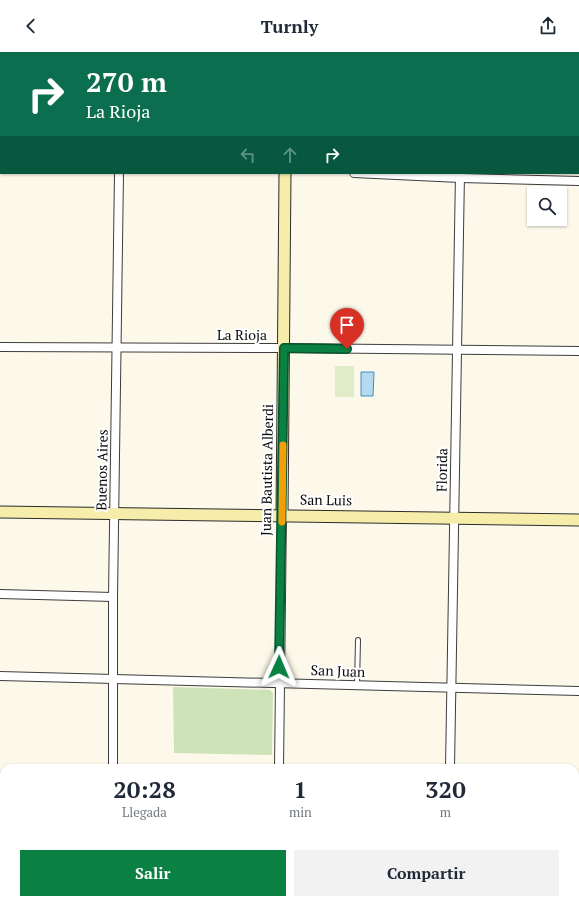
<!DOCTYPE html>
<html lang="es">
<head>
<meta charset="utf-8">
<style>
  :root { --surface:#fff; --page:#f2f2f3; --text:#1f2937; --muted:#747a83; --accent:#0b8043 }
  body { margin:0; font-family:"PT Serif",serif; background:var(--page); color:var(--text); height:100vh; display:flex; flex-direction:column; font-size:15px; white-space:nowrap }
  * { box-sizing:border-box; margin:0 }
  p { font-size:13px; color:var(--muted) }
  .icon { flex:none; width:22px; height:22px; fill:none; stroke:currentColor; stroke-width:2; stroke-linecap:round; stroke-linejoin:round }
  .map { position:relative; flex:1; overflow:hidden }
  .sheet { position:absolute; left:0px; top:712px; width:579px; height:140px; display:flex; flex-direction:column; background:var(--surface); border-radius:12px 12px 0 0; box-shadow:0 1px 3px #0004 }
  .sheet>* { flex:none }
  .banner { position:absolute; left:0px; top:0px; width:579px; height:122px; box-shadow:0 1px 3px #0004; background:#0b6e4f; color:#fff; overflow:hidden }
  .fabs { position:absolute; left:527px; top:134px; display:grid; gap:8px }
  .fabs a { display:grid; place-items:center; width:40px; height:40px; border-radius:0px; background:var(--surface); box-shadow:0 1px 3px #0004; font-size:20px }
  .pin { position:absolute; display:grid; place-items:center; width:34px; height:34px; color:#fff; margin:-41px -17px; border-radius:50% 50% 50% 0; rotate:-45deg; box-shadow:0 0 4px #0007 }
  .pin .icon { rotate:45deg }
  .me { position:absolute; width:44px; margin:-22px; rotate:1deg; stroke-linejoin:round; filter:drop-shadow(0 0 3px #0008) }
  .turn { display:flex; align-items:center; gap:14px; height:84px; padding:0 20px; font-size:18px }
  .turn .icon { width:52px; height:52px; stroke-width:2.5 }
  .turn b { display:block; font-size:28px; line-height:34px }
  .lanes { display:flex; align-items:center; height:38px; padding:0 20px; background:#0003; justify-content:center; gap:20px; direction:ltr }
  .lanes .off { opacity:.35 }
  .eta { display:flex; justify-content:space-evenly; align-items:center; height:68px; text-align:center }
  .eta b { font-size:24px; font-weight:800; line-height:28px }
  .action { display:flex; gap:8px; margin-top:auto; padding:8px 20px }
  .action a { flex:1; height:46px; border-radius:0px; background:var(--accent); color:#fff; font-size:16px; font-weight:800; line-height:46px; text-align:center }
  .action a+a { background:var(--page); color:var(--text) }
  header { display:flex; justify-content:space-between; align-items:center; height:52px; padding:0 20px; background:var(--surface); font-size:18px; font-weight:800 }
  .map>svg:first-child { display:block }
  .green { fill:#cfe3b8 }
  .pitch { fill:#e0ebc8 }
  .water { fill:#b4daef; stroke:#428fbe }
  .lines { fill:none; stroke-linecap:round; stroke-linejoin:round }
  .lane-casing { stroke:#3d3d3d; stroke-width:6 }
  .street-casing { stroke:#3d3d3d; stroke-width:10 }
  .secondary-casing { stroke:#2c2c2c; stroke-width:13 }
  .lane { stroke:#fff; stroke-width:4 }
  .street { stroke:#fff; stroke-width:8 }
  .secondary { stroke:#f6edab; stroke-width:11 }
  .route-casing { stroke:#07532c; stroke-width:10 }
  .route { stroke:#0b8043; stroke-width:7 }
  .slow { stroke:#f59e0b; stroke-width:7 }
  .labels { text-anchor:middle; stroke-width:4; stroke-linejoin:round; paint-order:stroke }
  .street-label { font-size:14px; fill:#0a0a0a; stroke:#fff }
</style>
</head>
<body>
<header><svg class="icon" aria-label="back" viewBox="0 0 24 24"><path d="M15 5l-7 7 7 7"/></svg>Turnly<svg class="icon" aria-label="share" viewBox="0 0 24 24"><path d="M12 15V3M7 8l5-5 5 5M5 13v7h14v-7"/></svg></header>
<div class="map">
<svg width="579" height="852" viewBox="0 0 579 852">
  <rect width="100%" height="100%" fill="#fdf9ea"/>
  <path class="green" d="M173,635L270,638L273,641L272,703L174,701Z"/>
  <rect class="pitch" x="335" y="314" width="19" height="31"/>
  <path class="water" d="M361,320H374L373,344H361Z"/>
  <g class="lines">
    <g class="lane-casing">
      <g id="lane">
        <path d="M357,633L358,588"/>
        <path d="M557,852V848"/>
      </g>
    </g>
    <g class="street-casing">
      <g id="street">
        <path d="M458,0V1"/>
        <path d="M23,1V0"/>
        <path d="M121,1V0"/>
        <path d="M578,41H579"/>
        <path d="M0,104H1"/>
        <path d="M354,121L460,126L579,129"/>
        <path d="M0,295L284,296L579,299"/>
        <path d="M0,542L113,545"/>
        <path d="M0,624L579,639"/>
        <path d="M113,716V545L119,121"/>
        <path d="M279,716L282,463"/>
        <path d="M450,716L460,121"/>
        <path d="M0,799L4,800"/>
        <path d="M575,810L579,811"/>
        <path d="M111,852V848"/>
        <path d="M278,852V848"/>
        <path d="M449,852V848"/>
      </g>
    </g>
    <g class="secondary-casing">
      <g id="secondary">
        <path d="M287,1V0"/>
        <path d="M0,460L579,468"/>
        <path d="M282,463L285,121"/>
      </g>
    </g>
    <use href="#lane" class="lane"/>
    <use href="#street" class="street"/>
    <use href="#secondary" class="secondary"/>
  </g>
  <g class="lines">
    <g class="route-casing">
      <path id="route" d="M279,615L284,296L347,297"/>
    </g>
    <use href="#route" class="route"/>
    <path class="slow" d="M282,470L283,393"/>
  </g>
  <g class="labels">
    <g class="street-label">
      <text x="242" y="288">La Rioja</text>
      <text transform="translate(102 418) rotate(-89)" y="5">Buenos Aires</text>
      <text transform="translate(267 418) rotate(-89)" y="5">Juan Bautista Alberdi</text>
      <text transform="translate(442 418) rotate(-89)" y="5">Florida</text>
      <text transform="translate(326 448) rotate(1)" y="5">San Luis</text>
      <text transform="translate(338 619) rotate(2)" y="5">San Juan</text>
    </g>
  </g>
</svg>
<div class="fabs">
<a><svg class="icon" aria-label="search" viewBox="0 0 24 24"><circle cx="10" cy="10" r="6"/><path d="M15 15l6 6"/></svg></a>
</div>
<div class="pin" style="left:347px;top:297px;background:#d93025"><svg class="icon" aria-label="arrive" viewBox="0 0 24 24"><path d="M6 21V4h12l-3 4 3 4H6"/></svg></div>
<svg class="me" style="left:279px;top:615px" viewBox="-20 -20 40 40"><path d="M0-17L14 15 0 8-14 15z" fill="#0b8043" stroke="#fff" stroke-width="4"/></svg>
<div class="banner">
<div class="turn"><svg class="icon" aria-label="right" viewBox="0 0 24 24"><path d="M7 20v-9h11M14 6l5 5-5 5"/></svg><div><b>270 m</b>La Rioja</div></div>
<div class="lanes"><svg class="icon off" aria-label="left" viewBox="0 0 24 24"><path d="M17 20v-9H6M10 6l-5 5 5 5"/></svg><svg class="icon off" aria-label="ahead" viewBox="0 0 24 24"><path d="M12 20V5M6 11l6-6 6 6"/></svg><svg class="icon" aria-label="right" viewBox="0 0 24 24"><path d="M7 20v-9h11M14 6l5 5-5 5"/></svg></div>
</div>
<section class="sheet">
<div class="eta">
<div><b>20:28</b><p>Llegada</p></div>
<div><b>1</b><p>min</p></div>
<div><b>320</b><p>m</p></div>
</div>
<div class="action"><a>Salir</a><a>Compartir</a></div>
</section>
</div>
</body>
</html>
